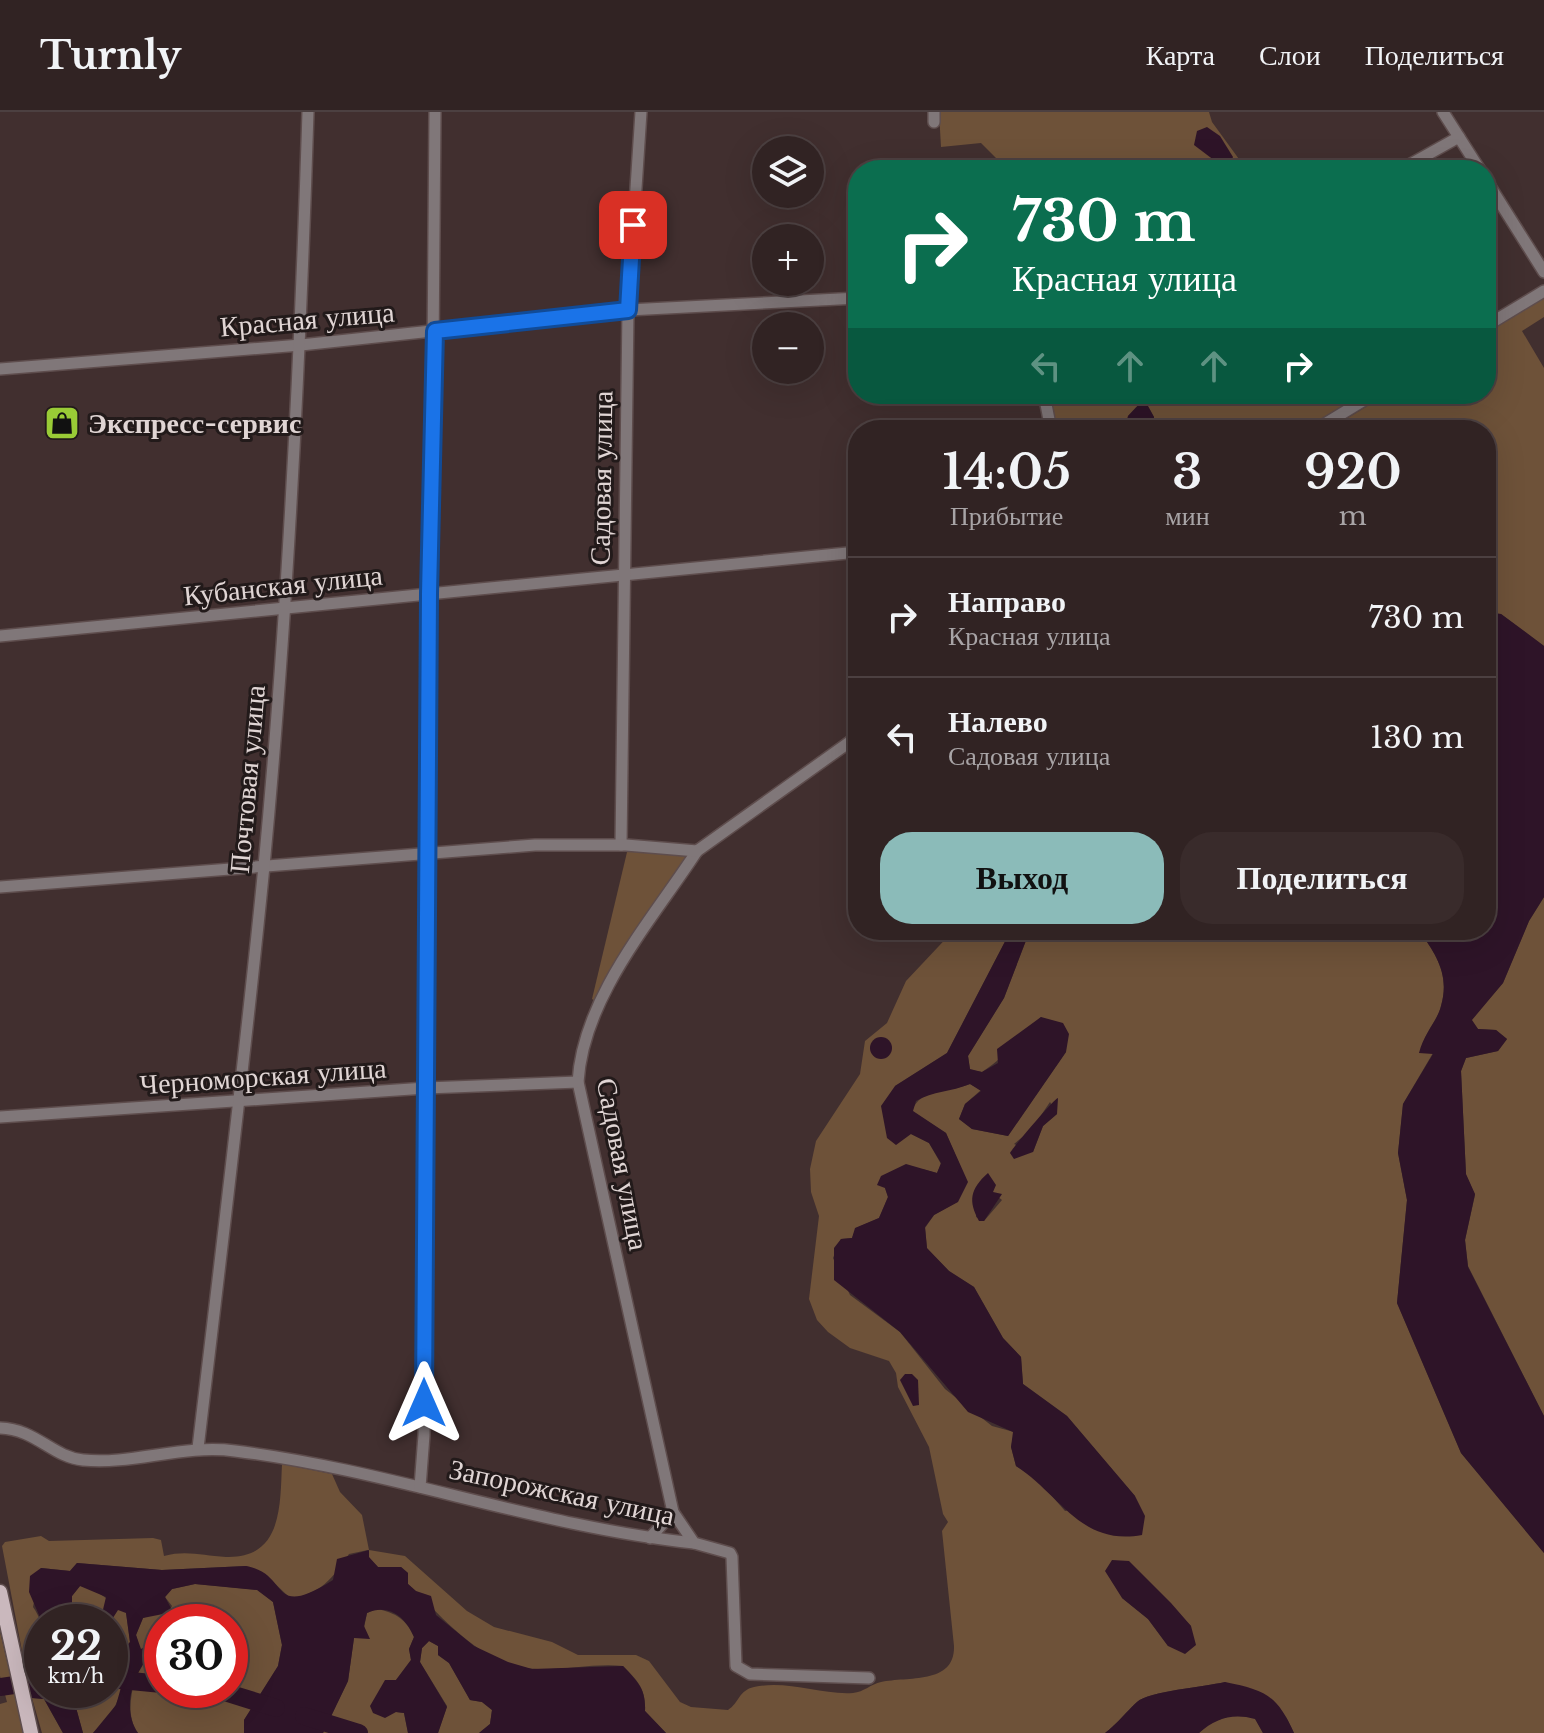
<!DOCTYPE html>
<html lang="ru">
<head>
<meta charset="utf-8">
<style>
  :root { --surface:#312323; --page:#392b2b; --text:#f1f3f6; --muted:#a8a4a6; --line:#4c4041; --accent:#8bbbb9 }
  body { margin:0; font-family:"Libre Baskerville",serif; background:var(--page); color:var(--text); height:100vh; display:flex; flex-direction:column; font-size:30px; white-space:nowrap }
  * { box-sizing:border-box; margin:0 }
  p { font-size:26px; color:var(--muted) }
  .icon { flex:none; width:44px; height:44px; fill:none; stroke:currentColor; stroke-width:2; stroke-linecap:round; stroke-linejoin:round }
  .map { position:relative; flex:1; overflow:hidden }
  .drawer { position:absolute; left:848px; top:308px; width:648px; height:520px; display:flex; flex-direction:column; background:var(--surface); border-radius:32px; box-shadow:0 8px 32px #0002,0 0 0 2px var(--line) }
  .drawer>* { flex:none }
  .banner { position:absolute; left:848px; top:48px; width:648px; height:244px; border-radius:32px; box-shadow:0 8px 32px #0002,0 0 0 2px var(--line); background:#0b6e4f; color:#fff; overflow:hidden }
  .fabs { position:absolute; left:752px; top:24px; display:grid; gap:16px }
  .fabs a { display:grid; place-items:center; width:72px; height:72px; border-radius:50%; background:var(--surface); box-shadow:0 8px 32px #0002,0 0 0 2px var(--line); font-size:40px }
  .speed { position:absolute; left:24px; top:1492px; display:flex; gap:16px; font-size:40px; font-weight:700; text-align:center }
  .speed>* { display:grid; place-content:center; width:104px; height:104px; border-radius:50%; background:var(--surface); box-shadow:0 8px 32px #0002,0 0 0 2px var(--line); line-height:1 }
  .speed small { font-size:20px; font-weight:400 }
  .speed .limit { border:12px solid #d22; background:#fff; color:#111 }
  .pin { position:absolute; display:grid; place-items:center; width:68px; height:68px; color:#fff; margin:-34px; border-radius:16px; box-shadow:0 4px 12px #0006 }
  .me { position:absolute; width:88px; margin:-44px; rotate:0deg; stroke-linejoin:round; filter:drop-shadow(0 0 6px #0008) }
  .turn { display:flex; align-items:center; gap:28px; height:168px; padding:0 32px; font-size:36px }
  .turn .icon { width:104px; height:104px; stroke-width:2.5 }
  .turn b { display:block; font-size:56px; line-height:68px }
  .lanes { display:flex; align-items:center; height:76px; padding:0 32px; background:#0003; justify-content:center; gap:40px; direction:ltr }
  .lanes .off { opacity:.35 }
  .eta { display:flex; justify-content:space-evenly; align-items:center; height:136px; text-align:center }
  .eta b { font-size:48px; font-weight:600; line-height:56px }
  .primary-button { display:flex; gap:16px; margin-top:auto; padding:16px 32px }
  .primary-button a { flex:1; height:92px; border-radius:32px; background:var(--accent); color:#111; font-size:32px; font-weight:600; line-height:92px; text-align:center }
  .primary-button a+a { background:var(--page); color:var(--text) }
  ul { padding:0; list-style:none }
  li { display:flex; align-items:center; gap:24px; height:120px; padding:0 32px; border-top:2px solid var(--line) }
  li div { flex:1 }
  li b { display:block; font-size:30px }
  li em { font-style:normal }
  header { display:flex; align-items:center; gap:48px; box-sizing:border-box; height:112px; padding:0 40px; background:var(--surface); border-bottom:2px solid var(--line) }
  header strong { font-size:38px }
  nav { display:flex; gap:44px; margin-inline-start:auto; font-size:28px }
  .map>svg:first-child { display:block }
  .green { fill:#6e5239; fill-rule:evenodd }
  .water { fill:#2e1428 }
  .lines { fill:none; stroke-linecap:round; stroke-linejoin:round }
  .river { stroke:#2e1428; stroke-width:18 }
  .minor-casing { stroke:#5e4d4d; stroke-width:14 }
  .major-casing { stroke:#5e4d4d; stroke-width:17 }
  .minor { stroke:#807779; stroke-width:11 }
  .major { stroke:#cab8bd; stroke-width:14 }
  .route-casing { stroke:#114b97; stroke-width:20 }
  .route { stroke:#1a73e8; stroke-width:14 }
  .labels { text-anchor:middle; stroke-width:6; stroke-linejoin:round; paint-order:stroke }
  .street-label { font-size:28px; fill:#e0d5d4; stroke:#221a1a }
  .poi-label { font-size:28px; font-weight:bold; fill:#e0d5d4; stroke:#221a1a; text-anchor:start }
</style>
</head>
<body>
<header>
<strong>Turnly</strong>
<nav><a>Карта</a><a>Слои</a><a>Поделиться</a></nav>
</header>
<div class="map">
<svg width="1544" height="1621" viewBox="0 0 1544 1621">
  <rect width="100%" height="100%" fill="#412f2f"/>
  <g class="green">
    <path d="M939,0H1209L1212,10L1244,54L1240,58H1008L981,31L941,35Z"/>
    <path d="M1544,186V205L1522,219L1544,256V534L1501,502L1492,501L1486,506V318H1328L1387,282H1486V221Z"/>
    <path d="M1050,282H1364L1305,318H1154V305L1144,287L1128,304L1125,318H1057Z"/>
    <path d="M628,736L682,741L686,746L597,890L592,887Z"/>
    <path d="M1544,785V1304L1468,1154L1465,1128L1475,1083L1466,1063L1461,959L1466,946L1498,939L1507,927L1496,918L1478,917L1471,908L1503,871L1529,809Z"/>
    <path d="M954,818H1011L947,941L895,974L911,1022L929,1031L941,1052L937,1061L922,1057L885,1076L888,1085L879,1106L856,1116L852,1126L841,1127L833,1146L850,1183L900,1220L945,1277L992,1314L1014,1320L1011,1335L1016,1354L1040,1370L1065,1399L1135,1384L1067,1304L1023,1272L1021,1245L1003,1226L974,1175L949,1159L927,1137L925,1116L934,1103L957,1090L967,1070L946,1021L912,999C921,975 948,981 970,972L981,978L965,992L959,1007L972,1017L1008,1024L1066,940L1041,905C1020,923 1005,946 982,960L970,958L968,944L1004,886L1030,818H1419C1436,843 1450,862 1441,894C1437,910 1425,918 1420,941H1433L1403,992L1398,1041L1407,1088L1397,1191L1461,1341L1544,1441V1621H1294L1286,1605L1225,1570C1204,1575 1149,1579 1137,1590C1126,1600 1118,1611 1105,1621H666L645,1599C646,1577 638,1569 623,1554C596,1551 566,1558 538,1557C482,1556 444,1506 408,1472V1461L401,1455H378L368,1445V1438L349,1442C334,1465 319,1484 290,1486L266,1463L246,1454L162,1458L77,1451L70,1459L41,1456L33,1495C47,1514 50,1550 26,1560L2,1434L5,1430L41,1424L49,1429L153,1426L161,1428L164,1444C187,1438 203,1444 226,1445C283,1447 280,1392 282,1352L332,1362L340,1380L362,1403L369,1438L405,1444L467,1499L494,1515L552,1530L578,1543H636L649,1549L680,1590L691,1595L728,1598C739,1591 739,1578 754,1575C788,1568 820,1583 853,1581C864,1580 871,1572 881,1570C908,1564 955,1573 954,1534L942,1419L948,1410L943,1402L929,1335L898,1275L896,1261L889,1249L850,1236L828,1220L817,1208L809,1187L819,1104L811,1080L810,1057L816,1029L860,962L865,929L887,911L906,869ZM1050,990L1057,1002L1043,1014L1033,1040L1014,1032L1031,1018ZM992,1080L1002,1088L984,1109L976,1105V1096ZM1129,1450L1191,1514L1168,1534L1148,1507L1122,1486Z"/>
    <path d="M195,1472L258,1478L273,1490L282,1533L278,1554L244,1608V1621H138C117,1590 148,1555 136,1523L143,1506L156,1501L167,1502L172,1494L165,1485L172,1477ZM162,1510H230V1578H162Z"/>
    <path d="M80,1474L90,1475L126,1500L130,1530L119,1552C129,1577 113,1604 93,1621H83L75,1592L59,1578H110V1510H72V1484Z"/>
    <path d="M377,1497C396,1501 406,1507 414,1525L409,1537L411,1548L396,1568V1600L404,1601L408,1621H323L348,1569L354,1526H362L367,1501Z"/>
    <path d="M0,1520L24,1621H0V1592L7,1590L0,1564Z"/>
    <path d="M429,1529L438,1534V1543L449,1551L470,1588L482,1590L492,1598L490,1612L479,1621H438L447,1594L420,1550L422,1536Z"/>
    <path d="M32,1586L44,1587L63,1621H42Z"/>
    <path d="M1236,1602L1255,1606L1263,1621H1199L1209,1611Z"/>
  </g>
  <g class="water">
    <path d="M1207,15L1220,24L1233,45L1227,58L1194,33L1197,19Z"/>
    <path d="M1144,287L1154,305V318H1125L1128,304Z"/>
    <path d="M1492,501L1501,502L1544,534V785L1529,809L1503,871L1472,908L1478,917L1496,918L1507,927L1498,939L1466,946L1461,959L1466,1062L1475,1082L1465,1128L1468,1155L1544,1304V1441L1461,1341L1397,1191L1407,1088L1398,1041L1403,992L1433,942L1419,941C1424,921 1437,910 1441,894C1450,862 1436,843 1419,818H1486V506Z"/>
    <path d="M1011,818H1030L1004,886L968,944L970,957L982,960L998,951L997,937L1041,905L1063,911L1069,922L1066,940L1008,1024L972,1017L959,1007L965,992L981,979L970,972C951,980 933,979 916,989L913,999L946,1021L968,1070L958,1090L934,1103L925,1115L927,1136L949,1159L974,1175L1003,1226L1021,1245L1023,1272L1067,1304L1135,1384L1145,1404L1142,1423C1080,1434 1061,1383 1016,1354L1011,1335L1013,1320L968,1300L900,1220L834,1168V1136L841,1127L852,1126L855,1116L879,1106L888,1085L885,1076L877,1073L881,1064L906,1052L937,1061L941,1051L929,1031L911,1022L896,1033L887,1026L881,994L895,974L947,941Z"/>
    <circle cx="881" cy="936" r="11"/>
    <path d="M1058,986L1057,1002L1043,1014L1033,1040L1014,1047L1010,1041C1014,1034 1053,988 1058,986Z"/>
    <path d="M988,1061L996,1073L993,1080L1002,1082L984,1109H979C968,1089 970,1077 988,1061Z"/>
    <path d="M905,1262H912L918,1268L919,1293L913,1294L900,1268Z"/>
    <path d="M369,1438V1445L378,1455H401L408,1461V1472L416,1479L431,1484L436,1503L474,1534L508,1550L532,1557L623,1554C638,1570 646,1577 645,1599L666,1621H479L490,1612L492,1598L482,1590L470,1588L449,1551L438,1543V1534L429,1529L422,1536L420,1550L447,1595L438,1621H408L404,1601L396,1600L385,1606L373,1601L370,1594L385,1568H396L411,1548L409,1537L414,1525C406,1505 388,1491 367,1501L364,1514L370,1527L354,1526L348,1569L323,1621H244V1608L278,1554L282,1533L273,1490L257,1478L195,1472L172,1477L165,1485L173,1500L143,1506L136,1523L141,1537L151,1531L154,1539C135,1558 120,1595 138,1621H93L116,1593L124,1565L120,1541L130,1530L126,1501L118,1498L111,1509L101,1506L106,1485L80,1474L72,1484V1510H42L29,1480L30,1464L41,1456L70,1459L77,1451L162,1458L246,1454C291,1462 268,1509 333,1468L337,1447Z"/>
    <path d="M1112,1448L1129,1449L1171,1491L1191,1514L1196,1533L1185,1542L1168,1534L1148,1507L1122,1486L1105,1459Z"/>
    <path d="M42,1548V1578H59L75,1592L83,1621H63L44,1587L32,1586L26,1560L37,1555Z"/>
    <path d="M1225,1570C1265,1578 1277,1583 1294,1621H1263L1255,1607C1233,1601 1216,1606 1199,1621H1105C1118,1611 1126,1600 1137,1590C1149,1579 1204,1575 1225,1570Z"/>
  </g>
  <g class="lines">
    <g class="river">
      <path d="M110,1567L162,1572"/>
      <path d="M0,1575L42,1569"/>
      <path d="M218,1578L276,1596"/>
      <path d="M304,1604L359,1621"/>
    </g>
    <g class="minor-casing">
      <g id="minor">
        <path d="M934,0V10"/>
        <path d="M1443,0L1480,58"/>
        <path d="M1400,58L1459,25"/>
        <path d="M1486,68L1544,160"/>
        <path d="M1486,214L1544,179"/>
        <path d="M0,257L301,233L628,198L858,186"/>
        <path d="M1044,282L1051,318"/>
        <path d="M1315,318L1374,282"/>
        <path d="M0,524L858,440"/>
        <path d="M621,733L628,198L641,0"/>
        <path d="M697,739C652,808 583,885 578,970L673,1400L694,1431L730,1441L732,1445L736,1554L750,1562L869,1566"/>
        <path d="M0,775L535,733H626L697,739L858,624"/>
        <path d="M0,1005L426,976L578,970"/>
        <path d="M0,1316C36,1317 52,1345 83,1348C133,1353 183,1332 235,1339C390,1358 539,1415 694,1431"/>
        <path d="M198,1336C221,1142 245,948 264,754C288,503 300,252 308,0"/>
        <path d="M420,1375L424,1323L435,0"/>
        <path d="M650,1426L673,1400"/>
      </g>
    </g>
    <g class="major-casing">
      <path id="major" d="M0,1480L31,1621"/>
    </g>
    <use href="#minor" class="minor"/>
    <use href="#major" class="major"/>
  </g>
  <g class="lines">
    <g class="route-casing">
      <path id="route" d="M424,1291L429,482L435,219L628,198L633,113"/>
    </g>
    <use href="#route" class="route"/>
  </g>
  <defs>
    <g id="shop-square" transform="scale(1.8)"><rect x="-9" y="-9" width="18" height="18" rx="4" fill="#99cb36" stroke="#221a1a"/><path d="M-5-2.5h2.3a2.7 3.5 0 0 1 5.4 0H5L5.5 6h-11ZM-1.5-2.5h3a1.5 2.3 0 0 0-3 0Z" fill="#111"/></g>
  </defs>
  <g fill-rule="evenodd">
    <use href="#shop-square" x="62" y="311"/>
  </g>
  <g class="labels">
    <g class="street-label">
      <text transform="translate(307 207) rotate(-5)" y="10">Красная улица</text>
      <text transform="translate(601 366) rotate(-89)" y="10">Садовая улица</text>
      <text transform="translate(283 473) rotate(-6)" y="10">Кубанская улица</text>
      <text transform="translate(247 667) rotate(-85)" y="10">Почтовая улица</text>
      <text transform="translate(263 964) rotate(-4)" y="10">Черноморская улица</text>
      <text transform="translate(623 1052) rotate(79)" y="10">Садовая улица</text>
      <text transform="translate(562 1380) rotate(12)" y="10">Запорожская улица</text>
    </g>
    <g class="poi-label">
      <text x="88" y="321">Экспресс-сервис</text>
    </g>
  </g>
</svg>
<div class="fabs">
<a><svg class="icon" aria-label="layers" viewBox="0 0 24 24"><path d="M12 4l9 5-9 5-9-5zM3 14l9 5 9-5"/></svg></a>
<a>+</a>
<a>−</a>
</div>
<div class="speed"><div>22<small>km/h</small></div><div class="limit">30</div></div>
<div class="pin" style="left:633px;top:113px;background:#d93025"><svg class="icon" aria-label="arrive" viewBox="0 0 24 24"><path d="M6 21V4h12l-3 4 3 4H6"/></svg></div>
<svg class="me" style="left:424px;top:1291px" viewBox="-20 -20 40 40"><path d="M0-17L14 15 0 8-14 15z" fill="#1a73e8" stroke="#fff" stroke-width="4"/></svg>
<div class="banner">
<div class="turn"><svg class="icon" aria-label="right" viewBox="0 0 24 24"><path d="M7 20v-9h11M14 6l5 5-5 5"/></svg><div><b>730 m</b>Красная улица</div></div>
<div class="lanes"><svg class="icon off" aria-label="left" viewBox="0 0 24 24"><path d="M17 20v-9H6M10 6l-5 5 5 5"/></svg><svg class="icon off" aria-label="ahead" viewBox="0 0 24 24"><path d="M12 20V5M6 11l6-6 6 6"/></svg><svg class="icon off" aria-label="ahead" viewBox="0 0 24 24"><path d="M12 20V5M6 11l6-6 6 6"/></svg><svg class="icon" aria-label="right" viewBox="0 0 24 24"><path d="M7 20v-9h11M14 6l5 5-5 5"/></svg></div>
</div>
<section class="drawer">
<div class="eta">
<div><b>14:05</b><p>Прибытие</p></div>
<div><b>3</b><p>мин</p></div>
<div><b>920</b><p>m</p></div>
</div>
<ul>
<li><svg class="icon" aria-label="right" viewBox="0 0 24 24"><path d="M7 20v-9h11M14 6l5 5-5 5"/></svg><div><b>Направо</b><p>Красная улица</p></div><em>730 m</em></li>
<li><svg class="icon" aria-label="left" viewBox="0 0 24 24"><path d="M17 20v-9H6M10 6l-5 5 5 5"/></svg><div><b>Налево</b><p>Садовая улица</p></div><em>130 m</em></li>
</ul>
<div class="primary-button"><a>Выход</a><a>Поделиться</a></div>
</section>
</div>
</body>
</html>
